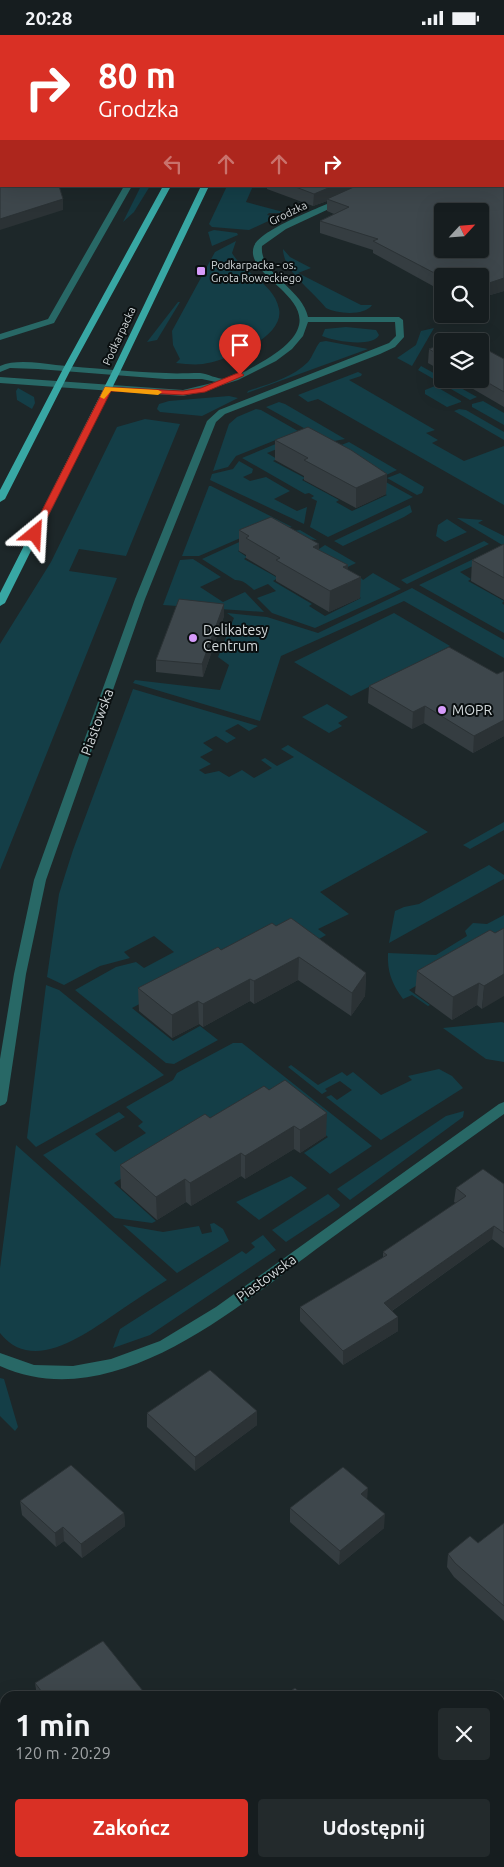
<!DOCTYPE html>
<html lang="pl">
<head>
<meta charset="utf-8">
<style>
  :root { --surface:#161d1f; --page:#232a2c; --text:#f1f3f6; --muted:#9ea2a4; --line:#353b3d; --accent:#d93025 }
  body { margin:0; font-family:Ubuntu,sans-serif; background:var(--page); color:var(--text); height:100vh; display:flex; flex-direction:column; font-size:19px; white-space:nowrap }
  * { box-sizing:border-box; margin:0 }
  p { font-size:16px; color:var(--muted) }
  .icon { flex:none; width:28px; height:28px; fill:none; stroke:currentColor; stroke-width:2; stroke-linecap:round; stroke-linejoin:round }
  .map { position:relative; flex:1; overflow:hidden }
  .details { position:absolute; left:0px; top:1656px; width:505px; height:176px; display:flex; flex-direction:column; background:var(--surface); border-radius:15px 15px 0 0; box-shadow:0 5px 20px #0002,0 0 0 1px var(--line) }
  .details>* { flex:none }
  .guide { position:absolute; left:0px; top:0px; width:505px; height:152px; box-shadow:0 5px 20px #0002,0 0 0 1px var(--line); background:#d93025; color:#fff; overflow:hidden }
  .needle { width:32px; rotate:64deg }
  .controls { position:absolute; left:434px; top:168px; display:grid; gap:10px }
  .controls a { display:grid; place-items:center; width:55px; height:55px; border-radius:5px; background:var(--surface); box-shadow:0 5px 20px #0002,0 0 0 1px var(--line); font-size:25px }
  .pin { position:absolute; display:grid; place-items:center; width:42px; height:42px; color:#fff; margin:-51px -21px; border-radius:50% 50% 50% 0; rotate:-45deg; box-shadow:0 0 5px #0007 }
  .pin .icon { rotate:45deg }
  .me { position:absolute; width:55px; margin:-28px; rotate:27deg; stroke-linejoin:round; filter:drop-shadow(0 0 4px #0008) }
  .turn { display:flex; align-items:center; gap:18px; height:105px; padding:0 15px; font-size:22px }
  .turn .icon { width:65px; height:65px; stroke-width:2.5 }
  .turn b { display:block; font-size:35px; line-height:42px }
  .lanes { display:flex; align-items:center; height:48px; padding:0 15px; background:#0003; justify-content:center; gap:25px; direction:ltr }
  .lanes .off { opacity:.35 }
  .round { display:grid; place-items:center; flex:none; width:52px; height:52px; border-radius:5px; background:var(--page) }
  .headline { display:flex; align-items:center; justify-content:space-between; height:85px; padding:0 15px }
  h1 { font-size:30px; font-weight:600; line-height:38px }
  .primary-button { display:flex; gap:10px; margin-top:auto; padding:10px 15px }
  .primary-button a { flex:1; height:58px; border-radius:5px; background:var(--accent); color:#fff; font-size:20px; font-weight:600; line-height:58px; text-align:center }
  .primary-button a+a { background:var(--page); color:var(--text) }
  .status { display:flex; justify-content:space-between; align-items:center; height:35px; padding:0 25px; background:var(--surface); direction:ltr }
  .status svg { height:14px; fill:currentColor }
  .map>svg:first-child { display:block }
  .green { fill:#143e47 }
  .lines { fill:none; stroke-linecap:round; stroke-linejoin:round }
  .river { fill:#1f4670; fill-rule:evenodd }
  .minor { fill:#286866; fill-rule:evenodd }
  .major { fill:#38a7a4; fill-rule:evenodd }
  .wall { fill:#353d41 }
  .shaded-wall { fill:#2b3235 }
  .building { fill:#3e474c; stroke:#2b3235; fill-rule:evenodd }
  .route { fill:#d93025; stroke:#8d1f18 }
  .slow { fill:#f59e0b }
  .poi-dot { fill:#d69bfa; stroke:#0a0f10; stroke-width:2 }
  .labels { text-anchor:middle; stroke-width:4; stroke-linejoin:round; paint-order:stroke }
  .far-street-label { font-size:11px; fill:#d4dadc; stroke:#0a0f10 }
  .far-poi-label { font-size:11px; fill:#d4dadc; stroke:#0a0f10; text-anchor:start }
  .poi-label { font-size:14px; fill:#d4dadc; stroke:#0a0f10; text-anchor:start }
  .street-label { font-size:14px; fill:#d4dadc; stroke:#0a0f10 }
</style>
</head>
<body>
<div class="status"><b>20:28</b><svg viewBox="0 0 49 12"><path d="M0 12V9h3v3zM5 12V6h3v6zM10 12V3h3v9zM15 12V0h3v12zM26 1h20v11H26zM47 4h2v5h-2z"/></svg></div>
<div class="map">
<svg width="504" height="1832" viewBox="0 0 504 1832">
  <rect width="100%" height="100%" fill="#1d2729"/>
  <g class="green">
    <path d="M0,0H227L1,1V24Z"/>
    <path d="M141,151H150L134,177L123,187Z"/>
    <path d="M227,151H253L246,167L287,178H269L267,180L277,182L249,195L212,192L209,189Z"/>
    <path d="M214,195L237,198L238,200L212,211L208,197Z"/>
    <path d="M236,206L232,218C244,239 274,248 279,274C285,303 225,326 203,329C194,330 185,329 176,328L180,324L173,310L172,296L215,217Z"/>
    <path d="M283,214L290,222L311,233L298,238L361,270H372C365,281 337,279 326,273C313,256 283,236 283,214Z"/>
    <path d="M178,267H180L157,305L147,307Z"/>
    <path d="M346,292L376,295L379,300C373,313 333,306 322,301L325,294Z"/>
    <path d="M434,293L412,331L397,323L416,310L421,296Z"/>
    <path d="M326,306L368,314L247,358L248,356C268,349 292,343 308,327C313,321 315,313 320,307Z"/>
    <path d="M421,331L477,362L470,365L418,335Z"/>
    <path d="M358,337L362,339L361,341L349,345L435,395L426,398L438,405L432,408L464,426L504,411V470L318,364L308,367L298,360Z"/>
    <path d="M435,351L461,366V367L447,372L425,359V355Z"/>
    <path d="M18,353L34,362L35,368L32,374L17,365L16,356Z"/>
    <path d="M229,361L238,363L202,381L160,377L157,374L159,369L169,366Z"/>
    <path d="M483,366L504,378V390L472,372V369Z"/>
    <path d="M279,367L285,369L345,404L329,407L266,372Z"/>
    <path d="M256,374L261,375L298,396L236,421L228,432L213,436L229,389L237,382Z"/>
    <path d="M459,374L466,375L504,397V405L454,376Z"/>
    <path d="M145,384L180,389L126,521L79,514L69,536L117,543L0,835V609L51,527L117,392Z"/>
    <path d="M302,398V404L267,418L277,424L273,426L305,443L302,445L339,465L336,467L352,476L387,460L371,452L384,446L413,462L328,502L310,492L317,466L311,463L314,461L309,458L305,459L242,423Z"/>
    <path d="M349,407L397,435L384,441L336,412Z"/>
    <path d="M239,426L253,434L252,438L243,442L250,446L266,442L290,456L274,464L297,476L307,472L304,489L210,445L212,439L233,434Z"/>
    <path d="M400,438L424,452L422,458L417,460L387,443Z"/>
    <path d="M209,451H211L292,492L259,495L199,521H182Z"/>
    <path d="M410,470L412,477L404,482L343,511L334,506Z"/>
    <path d="M457,483L483,485L478,488L504,501V511Z"/>
    <path d="M447,484L467,497L445,507L436,501L438,490Z"/>
    <path d="M300,495L317,505L273,500L238,516L247,522L244,524L278,543L273,546L312,569L309,571L325,581L361,563L344,553L361,543L363,545L373,538L401,554L315,593L272,578L257,563L276,556L268,549L254,555C247,549 243,545 235,545L202,524L248,503Z"/>
    <path d="M484,506L489,509L407,549L401,545Z"/>
    <path d="M325,510L356,528L331,540L316,516Z"/>
    <path d="M482,520L488,524L460,537L471,544L468,546L504,566L502,568L504,570V598L419,550Z"/>
    <path d="M193,524L221,542L200,552L223,567L245,557L264,577L163,570L180,525Z"/>
    <path d="M412,553L504,605V623L404,566L281,621L260,686L133,648L135,645L220,655L229,630L218,622L234,583L227,578L267,582L318,598Z"/>
    <path d="M394,578L450,611L351,661L294,627Z"/>
    <path d="M133,654L258,691L249,696L238,689L225,696L236,703L227,708L216,701L203,708L213,715L200,722L211,729L199,735L205,739L219,736L229,742L242,735L254,743L272,733L261,725L265,723L277,731L294,722L281,714L288,710L428,797L320,857L349,879L318,894L326,900L312,908L330,934L156,960L132,973L173,1006L200,991L218,1005L174,1029L166,1028L75,955L116,932L136,927L144,933L174,917L154,901L124,917L130,923L100,931L64,950L47,942L59,859L73,815Z"/>
    <path d="M327,669L348,682L338,688L342,691L329,698L302,682Z"/>
    <path d="M504,787V795L470,814L463,810Z"/>
    <path d="M489,830L504,840V844L389,908L395,876L404,872L419,869Z"/>
    <path d="M504,880V912L431,942L409,955L430,970L428,971L412,960L403,964C392,949 387,937 388,918L436,920L467,901L465,896L473,888L487,889Z"/>
    <path d="M46,950L59,955L164,1040L36,1112L27,1103Z"/>
    <path d="M502,987L504,988V1027L486,1024L443,993Z"/>
    <path d="M233,1008H242L372,1111L330,1139L304,1118L328,1102L284,1066L139,1133L114,1148L156,1186L152,1188L115,1183L43,1120L119,1077L125,1082L95,1099L115,1117L146,1098L138,1091L143,1087L126,1072L173,1045L177,1038Z"/>
    <path d="M291,1030L318,1050L342,1037L347,1041L353,1037L381,1060L412,1045L408,1041L439,1034L452,1041L463,1053L381,1105L326,1062L331,1060L337,1065L352,1055L340,1046L325,1054L327,1056L322,1059L288,1032Z"/>
    <path d="M464,1076L463,1082L350,1165L337,1154L446,1081Z"/>
    <path d="M16,1110L167,1245C149,1256 132,1267 115,1279C84,1300 32,1339 0,1298V1233Z"/>
    <path d="M291,1141L307,1153L259,1185L236,1167Z"/>
    <path d="M328,1159L340,1170L339,1172L286,1207L272,1195Z"/>
    <path d="M214,1188L223,1194L229,1206L177,1238L123,1190L163,1197L199,1191L202,1199L212,1197L210,1189Z"/>
    <path d="M263,1200L276,1215L150,1300L113,1313L120,1294L242,1216L246,1219L255,1212L251,1208Z"/>
    <path d="M0,1343L4,1344L18,1392L15,1396L0,1381Z"/>
  </g>
  <g class="lines">
    <path class="river" d="M14,0H53L14,1Z"/>
    <g class="minor">
      <rect x="0" y="116" width="1" height="4"/>
      <path d="M124,151H132L54,288L0,305V299L48,284Z"/>
      <path d="M339,164L346,166L286,194L262,211C259,239 302,253 308,282H399L403,285L404,302L395,312L380,319L225,379L216,387L145,564L46,845L26,939L7,1066L5,1069L0,1071V1024L14,939L34,845L135,564L207,386L219,375L389,308L396,301L395,287H308L303,301L292,314L276,326L238,345L197,358L183,361L0,348V342L183,355L216,347L202,344H165L38,334L10,333L0,337V331C16,324 39,328 56,330C92,333 129,337 166,338C177,339 188,338 200,338C208,339 217,344 225,344C234,343 246,336 253,332C364,273 240,248 254,211C261,194 321,172 339,164Z"/>
      <path d="M504,1067V1079C445,1121 385,1164 326,1207C240,1269 115,1383 0,1331V1318L34,1330L73,1331L111,1324L160,1306L216,1272L499,1069Z"/>
    </g>
    <g class="major">
      <rect x="240" y="0" width="6" height="1"/>
      <path d="M163,151H171L71,334L5,464L0,467V455L63,334Z"/>
      <path d="M201,151H209L120,337L5,568L0,571V558L112,337Z"/>
    </g>
  </g>
  <g class="wall">
    <path d="M504,0V256L480,263V241H442V256L373,218V215L320,198V186L334,179L327,176V166L313,171L267,154V151H504Z"/>
    <path d="M442,309V336L428,328L429,314Z"/>
    <path d="M480,311L504,324V372L456,344H480Z"/>
    <path d="M275,405L387,439L386,459L356,473L304,445V441L275,425Z"/>
    <path d="M239,495L319,509V515L347,535L360,563L329,577L276,546V541L246,523V520L239,516Z"/>
    <path d="M504,509V565L471,546L472,525Z"/>
    <path d="M224,569V581L203,642L156,637V625Z"/>
    <path d="M504,636V701L473,718L424,688L412,694L368,668L369,651L497,639Z"/>
    <path d="M276,891L366,938L365,961L351,981L298,945L254,969L250,966L203,992L199,989L172,1003L139,976L138,953L221,915Z"/>
    <path d="M490,895L482,974L477,970L452,985L415,958L417,936Z"/>
    <path d="M264,1051L326,1101L300,1118L294,1114L245,1144L241,1141L191,1171L186,1167L157,1185L121,1153L120,1130L210,1083Z"/>
    <path d="M504,1149V1213L492,1204L392,1276L398,1296L343,1330L300,1286V1272L383,1223V1217L456,1168L454,1167L456,1153Z"/>
    <path d="M257,1376V1390L195,1436L147,1392V1378Z"/>
    <path d="M367,1464L384,1493L339,1530L290,1487V1473Z"/>
    <path d="M20,1466L124,1478L125,1491L82,1523L64,1506L56,1512L22,1480Z"/>
    <path d="M504,1488V1586L454,1542L447,1532L448,1519L478,1508Z"/>
    <path d="M35,1648L147,1661H37Z"/>
    <rect x="88" y="1828" width="147" height="4"/>
  </g>
  <g class="shaded-wall">
    <path d="M333,151H363L327,164V166L313,171L314,159Z"/>
    <path d="M63,164V175L0,195V184Z"/>
    <path d="M504,243V256L480,263V251Z"/>
    <path d="M387,439L386,459L356,473V453Z"/>
    <path d="M319,509V530L313,512Z"/>
    <path d="M348,530L347,549L361,542L360,563L329,577L330,556L343,532Z"/>
    <path d="M224,569V581L203,642L202,629Z"/>
    <path d="M425,671L424,688L412,694L413,677Z"/>
    <path d="M504,685V701L473,718L474,701Z"/>
    <path d="M299,922L298,945L254,969V946Z"/>
    <path d="M366,938L365,961L351,981L352,958Z"/>
    <path d="M504,939V961L482,974L484,951Z"/>
    <path d="M250,944V966L203,992V969Z"/>
    <path d="M479,948L477,970L452,985L453,962Z"/>
    <path d="M198,966L199,989L172,1003V980Z"/>
    <path d="M327,1078L326,1101L300,1118V1095Z"/>
    <path d="M294,1091V1114L245,1144V1121Z"/>
    <path d="M241,1118V1141L191,1171L190,1148Z"/>
    <path d="M185,1144L186,1167L157,1185L156,1162Z"/>
    <path d="M494,1191L492,1204L383,1282L384,1268Z"/>
    <path d="M398,1282V1296L343,1330V1316Z"/>
    <path d="M257,1376V1390L195,1436V1422Z"/>
    <path d="M368,1453L367,1467L361,1459Z"/>
    <path d="M124,1478L125,1491L82,1523L81,1509Z"/>
    <path d="M385,1479L384,1493L339,1530L340,1516Z"/>
    <path d="M63,1492L64,1506L56,1512L55,1498Z"/>
    <path d="M224,1828H235V1832H219Z"/>
  </g>
  <g class="building">
    <path d="M441,0H504V243L480,251V241H442V242L373,206L378,204L320,186L349,172L327,164L356,151H504V1H434ZM442,176H480V214H442Z"/>
    <path d="M0,141H1V151H59L63,164L0,184Z"/>
    <path d="M293,151H333L314,159Z"/>
    <path d="M464,302L471,306H452Z"/>
    <path d="M442,309V322L429,314Z"/>
    <path d="M480,311L504,324V357L480,343Z"/>
    <path d="M308,392L351,415L387,439L356,453L304,425L308,423L275,405Z"/>
    <path d="M271,482L319,509L313,512L348,530L343,532L361,542L330,556L276,525L280,523L246,503L249,501L239,495Z"/>
    <path d="M504,509V543L472,525Z"/>
    <path d="M179,564L224,569L202,629L156,625Z"/>
    <path d="M449,612L497,639L504,636V685L474,701L425,671L413,677L369,651Z"/>
    <path d="M291,883L366,938L352,958L299,922L254,946L250,944L203,969L198,966L172,980L138,953L218,912L221,915L272,888L276,891Z"/>
    <path d="M504,893V939L484,951L479,948L453,962L417,936L490,895L495,898Z"/>
    <path d="M285,1045L327,1078L300,1095L294,1091L245,1121L241,1118L190,1148L185,1144L156,1162L120,1130L205,1079L210,1083L264,1051L269,1055Z"/>
    <path d="M483,1134L504,1149V1198L494,1191L384,1268L398,1282L343,1316L300,1272L387,1220L383,1217L466,1161L456,1153Z"/>
    <path d="M210,1335L257,1376L195,1422L147,1378Z"/>
    <path d="M71,1430L124,1478L81,1509L63,1492L55,1498L20,1466Z"/>
    <path d="M343,1432L368,1453L361,1459L385,1479L340,1516L290,1473Z"/>
    <path d="M504,1488V1571L455,1528L448,1519L470,1501L478,1508Z"/>
    <path d="M103,1606L147,1661H45L35,1648Z"/>
    <path d="M295,1653L304,1661H284Z"/>
    <path d="M92,1828H224L219,1832H96Z"/>
  </g>
  <path class="route" d="M240,337L244,340L243,341L205,357L183,360L111,356L39,499L32,501L30,499L105,352L183,356L201,353Z"/>
  <path class="slow" d="M105,352L158,355L162,357L158,360L111,356L104,364L100,362Z"/>
  <g class="poi-dot">
    <rect x="196" y="231" width="10" height="10" rx="2.5"/>
    <circle cx="193" cy="603" r="5"/>
    <circle cx="442" cy="675" r="5"/>
  </g>
  <g class="labels">
    <g class="far-street-label">
      <text transform="translate(288 178) rotate(-26)" y="4">Grodzka</text>
      <text transform="translate(119 301) rotate(-65)" y="4">Podkarpacka</text>
    </g>
    <g class="far-poi-label">
      <text x="211" y="234">Podkarpacka - os.<tspan x="211" dy="13">Grota Roweckiego</tspan></text>
    </g>
    <g class="poi-label">
      <text x="203" y="600">Delikatesy<tspan x="203" dy="16">Centrum</tspan></text>
      <text x="452" y="680">MOPR</text>
    </g>
    <g class="street-label">
      <text transform="translate(97 687) rotate(-70)" y="5">Piastowska</text>
      <text transform="translate(266 1243) rotate(-36)" y="5">Piastowska</text>
    </g>
  </g>
</svg>
<div class="controls">
<a><svg class="needle" viewBox="-14 -14 28 28"><path d="M0-13l5 13h-10z" fill="#e53935"/><path d="M0 13l5-13h-10z" fill="#9ea2a4"/></svg></a>
<a><svg class="icon" aria-label="search" viewBox="0 0 24 24"><circle cx="10" cy="10" r="6"/><path d="M15 15l6 6"/></svg></a>
<a><svg class="icon" aria-label="layers" viewBox="0 0 24 24"><path d="M12 4l9 5-9 5-9-5zM3 14l9 5 9-5"/></svg></a>
</div>
<div class="pin" style="left:240px;top:340px;background:#d93025"><svg class="icon" aria-label="arrive" viewBox="0 0 24 24"><path d="M6 21V4h12l-3 4 3 4H6"/></svg></div>
<svg class="me" style="left:35px;top:499px" viewBox="-20 -20 40 40"><path d="M0-17L14 15 0 8-14 15z" fill="#d93025" stroke="#fff" stroke-width="4"/></svg>
<div class="guide">
<div class="turn"><svg class="icon" aria-label="right" viewBox="0 0 24 24"><path d="M7 20v-9h11M14 6l5 5-5 5"/></svg><div><b>80 m</b>Grodzka</div></div>
<div class="lanes"><svg class="icon off" aria-label="left" viewBox="0 0 24 24"><path d="M17 20v-9H6M10 6l-5 5 5 5"/></svg><svg class="icon off" aria-label="ahead" viewBox="0 0 24 24"><path d="M12 20V5M6 11l6-6 6 6"/></svg><svg class="icon off" aria-label="ahead" viewBox="0 0 24 24"><path d="M12 20V5M6 11l6-6 6 6"/></svg><svg class="icon" aria-label="right" viewBox="0 0 24 24"><path d="M7 20v-9h11M14 6l5 5-5 5"/></svg></div>
</div>
<section class="details">
<div class="headline"><div><h1>1 min</h1><p>120 m · 20:29</p></div><a class="round"><svg class="icon" aria-label="close" viewBox="0 0 24 24"><path d="M6 6l12 12M18 6L6 18"/></svg></a></div>
<div class="primary-button"><a>Zakończ</a><a>Udostępnij</a></div>
</section>
</div>
</body>
</html>
